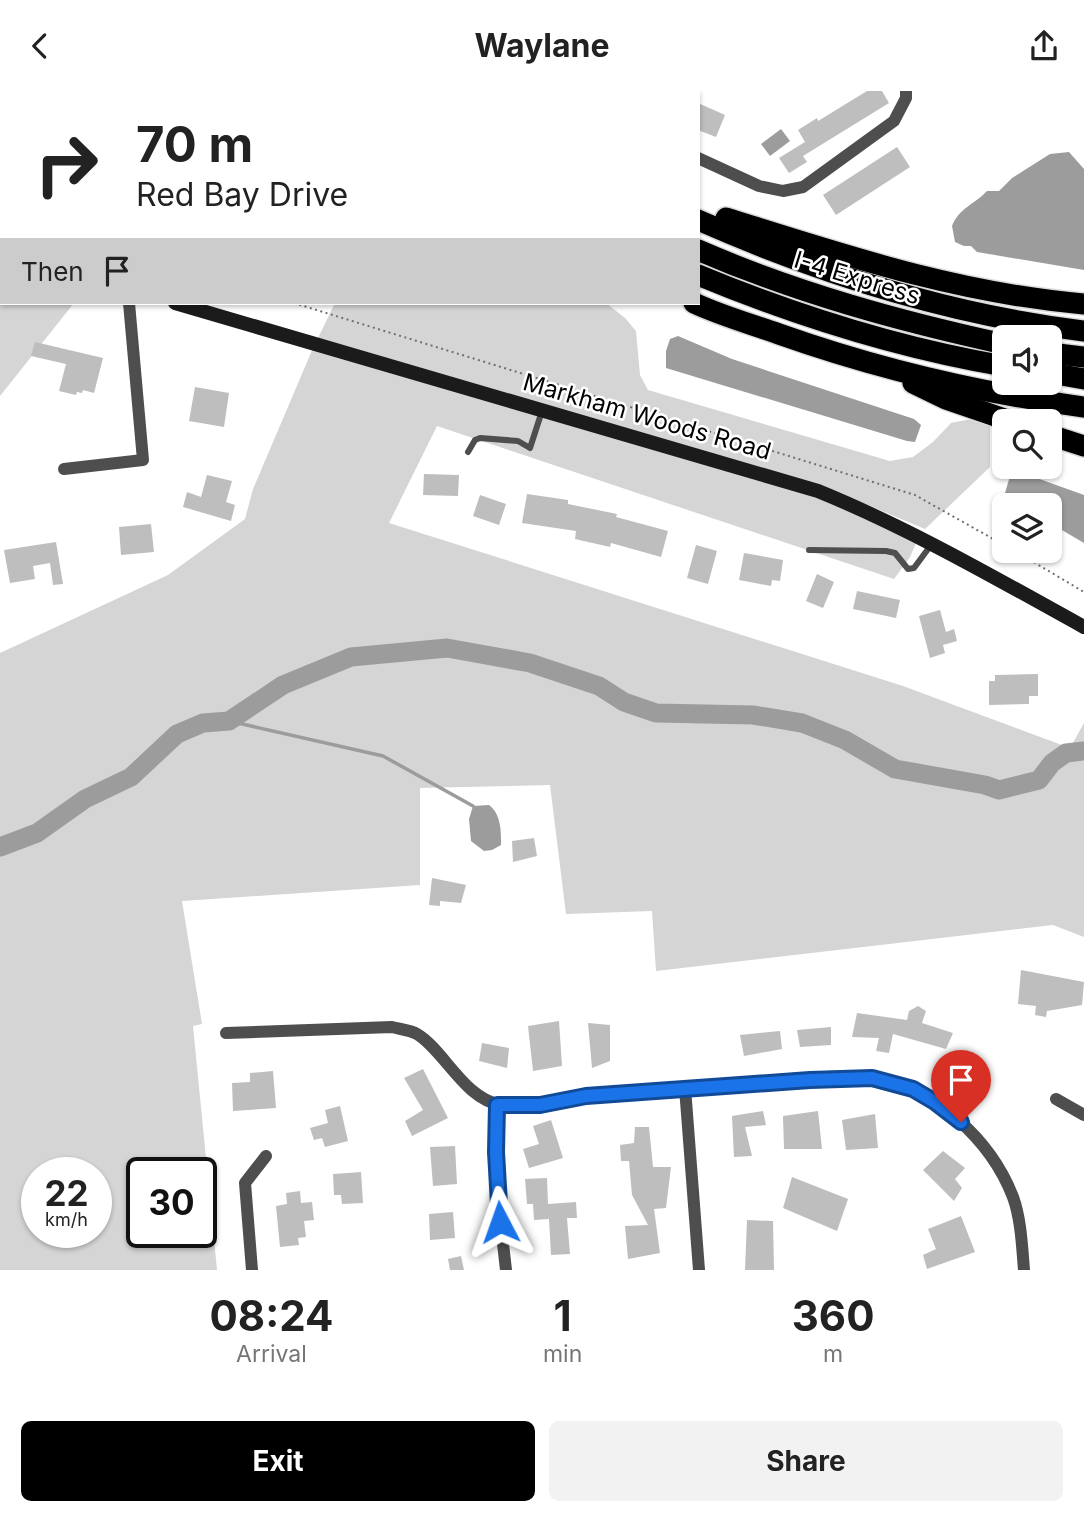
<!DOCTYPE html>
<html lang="en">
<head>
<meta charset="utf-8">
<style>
  :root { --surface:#fff; --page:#f2f2f2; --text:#222; --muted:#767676; --accent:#000 }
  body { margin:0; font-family:Inter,sans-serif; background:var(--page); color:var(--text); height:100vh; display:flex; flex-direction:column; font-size:26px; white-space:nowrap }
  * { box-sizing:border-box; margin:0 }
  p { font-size:23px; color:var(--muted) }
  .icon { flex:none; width:38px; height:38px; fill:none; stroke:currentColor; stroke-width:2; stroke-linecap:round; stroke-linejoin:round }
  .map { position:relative; height:1179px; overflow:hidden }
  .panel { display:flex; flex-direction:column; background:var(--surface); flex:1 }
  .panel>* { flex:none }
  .guide { position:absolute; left:0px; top:0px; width:700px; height:214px; box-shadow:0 2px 5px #0004; background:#fff; color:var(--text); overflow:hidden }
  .fabs { position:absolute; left:992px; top:234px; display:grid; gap:14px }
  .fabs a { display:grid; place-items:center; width:70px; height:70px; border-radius:10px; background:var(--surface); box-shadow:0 2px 5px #0004; font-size:35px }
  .speed { position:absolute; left:21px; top:1066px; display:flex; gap:14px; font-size:35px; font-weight:700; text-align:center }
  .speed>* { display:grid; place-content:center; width:91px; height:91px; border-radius:50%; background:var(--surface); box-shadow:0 2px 5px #0004; line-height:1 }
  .speed small { font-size:18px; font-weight:400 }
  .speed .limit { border:4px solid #111; border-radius:10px; background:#fff; color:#111 }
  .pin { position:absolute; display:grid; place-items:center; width:60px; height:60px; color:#fff; margin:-72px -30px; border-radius:50% 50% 50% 0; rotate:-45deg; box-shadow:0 0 7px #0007 }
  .pin .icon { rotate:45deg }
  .me { position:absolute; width:77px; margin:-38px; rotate:356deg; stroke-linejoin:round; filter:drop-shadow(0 0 5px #0008) }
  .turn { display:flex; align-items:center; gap:24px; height:147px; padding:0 21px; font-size:32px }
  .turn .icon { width:91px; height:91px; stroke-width:2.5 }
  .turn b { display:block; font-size:49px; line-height:60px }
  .then { display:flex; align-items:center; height:66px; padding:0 21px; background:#0003; gap:14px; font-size:26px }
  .eta { display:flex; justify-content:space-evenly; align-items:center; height:119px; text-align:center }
  .eta b { font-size:42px; font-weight:700; line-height:49px }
  .action { display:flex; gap:14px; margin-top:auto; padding:14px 21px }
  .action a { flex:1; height:80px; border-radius:10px; background:var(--accent); color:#fff; font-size:28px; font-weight:700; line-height:80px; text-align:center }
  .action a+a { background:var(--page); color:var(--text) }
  header { display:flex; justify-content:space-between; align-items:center; height:91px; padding:0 21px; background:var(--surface); font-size:32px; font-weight:700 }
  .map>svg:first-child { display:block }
  .green { fill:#d5d5d5; fill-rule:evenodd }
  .water { fill:#9c9c9c }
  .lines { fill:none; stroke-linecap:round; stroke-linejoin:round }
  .stream { stroke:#9c9c9c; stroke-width:3.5 }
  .river { stroke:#9c9c9c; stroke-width:19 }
  .building { fill:#bebebe }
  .motorway-casing { stroke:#dbdbdb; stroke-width:24 }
  .path { stroke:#707070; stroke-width:2; stroke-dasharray:2 3.5; stroke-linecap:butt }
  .service { stroke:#4e4e4e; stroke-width:6 }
  .minor { stroke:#4e4e4e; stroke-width:12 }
  .secondary { stroke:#1b1b1b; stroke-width:14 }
  .motorway { stroke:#000; stroke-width:21 }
  .route-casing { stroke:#114b97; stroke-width:18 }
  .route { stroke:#1a73e8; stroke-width:12 }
  .labels { text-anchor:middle; stroke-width:5; stroke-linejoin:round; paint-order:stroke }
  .street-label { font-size:24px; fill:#000; stroke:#fff }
</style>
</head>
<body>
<header><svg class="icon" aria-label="back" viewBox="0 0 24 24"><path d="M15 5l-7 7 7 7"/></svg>Waylane<svg class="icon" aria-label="share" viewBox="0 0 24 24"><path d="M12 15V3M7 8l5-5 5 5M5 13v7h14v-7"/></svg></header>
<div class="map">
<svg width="1084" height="1179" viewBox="0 0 1084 1179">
  <rect width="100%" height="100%" fill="#fff"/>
  <g class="green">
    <path d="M0,0H162L165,2H2V155Z"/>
    <path d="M0,166L2,212H74L0,305Z"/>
    <path d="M335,212H606L625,227L636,240L640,284L648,299L890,370L913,366L933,351L951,332L971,328L990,335V376L925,438L820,394L318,247Z"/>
    <path d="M313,257L816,405L917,450L910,466L894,488L437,335L389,432L903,595L1070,657L1084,632V846L1053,834L656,880L652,820L566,823L550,694L420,697V794L182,810L202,933L193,935L217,1179H0V562L168,484L245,428L253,398ZM37,1082H96V1141H37ZM142,1082H201V1141H142Z"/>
  </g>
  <g class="water">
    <path d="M781,38L790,50L770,65L761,53Z"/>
    <path d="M1069,61L1084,78V179L977,161L971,155H964L955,151L952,135C959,117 975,113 987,100H999L1012,87L1050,63Z"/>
    <path d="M678,245L732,268L914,328L921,334L915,351L907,350L666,277V260L670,248Z"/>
    <path d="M1020,381L1084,404V452L1050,432V415H1021L1005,402L1010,385Z"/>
    <path d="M489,714C501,723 501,740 501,754L492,759L484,760L471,750L469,728L473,715Z"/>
  </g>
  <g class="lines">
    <path class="stream" d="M229,630L383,665L473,715"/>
    <path class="river" d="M0,756L37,742L85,708L131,686L177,643L203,632L229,630L283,594L351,566L447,557L530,572L599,595L624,611L656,622L753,624L802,632L845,649L895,678L985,694L999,699L1039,689L1052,672L1066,662L1084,660"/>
  </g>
  <g class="building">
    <path d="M867,0H882L889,12L803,65L807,71L789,82L779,67L805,51L798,39L817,27L818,30Z"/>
    <path d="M698,12L725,24L716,46L698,39Z"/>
    <path d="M897,56L910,76L836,124L823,104Z"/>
    <path d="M35,251L103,267L94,302L83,299L82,302L77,301L76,304L59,300L66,273L31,265Z"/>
    <path d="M195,296L229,302L224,336L189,330Z"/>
    <path d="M424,383L459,384L458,405L423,404Z"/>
    <path d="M207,384L232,390L226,411L235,414L231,430L183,416L187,401L201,406Z"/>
    <path d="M527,403L568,409V413L617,423L616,426L668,440L661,466L611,452L610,456L575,448L576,440L522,432Z"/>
    <path d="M480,404L506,413L499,434L473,425Z"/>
    <path d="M151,433L154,461L121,464L119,436Z"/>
    <path d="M56,451L63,493L53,494L50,472L33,475L35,488L10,492L4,459Z"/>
    <path d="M696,454L717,460L708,493L687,487Z"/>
    <path d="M744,462L783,469L780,490L772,489L771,495L739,489Z"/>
    <path d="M817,483L834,491L823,517L806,510Z"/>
    <path d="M857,500L900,509L896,527L853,518Z"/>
    <path d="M940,519L946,541L954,538L957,550L943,554L945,562L930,567L919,525Z"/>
    <path d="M1038,583V605H1029V613L989,614V590H995V584Z"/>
    <path d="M534,747L537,765L513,771L512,750Z"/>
    <path d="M432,787L466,794L461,812L440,810V815L429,814Z"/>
    <path d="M1021,879L1084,891L1082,914L1047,920L1046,926L1035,924L1036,915L1018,913Z"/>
    <path d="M918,915L926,920L922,932L953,942L946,958L893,943L889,962L876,960L879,947L852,946L857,922L907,929L909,920Z"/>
    <path d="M559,930L562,975L533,980L528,935Z"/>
    <path d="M588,932L610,934V970L592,977Z"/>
    <path d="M831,936V954L800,956L797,939Z"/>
    <path d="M780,940L782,958L744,965L740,944Z"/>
    <path d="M482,952L509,957L507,977L479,970Z"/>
    <path d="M423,978L448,1027L412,1045L405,1030L423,1019L404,987Z"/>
    <path d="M273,980L276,1017L233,1020L232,992L250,991V982Z"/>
    <path d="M340,1015L348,1050L325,1056L322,1047L314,1049L310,1037L328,1032L325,1019Z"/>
    <path d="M763,1020L766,1034L745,1036L752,1065L734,1066L732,1025Z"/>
    <path d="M818,1020L822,1058H784L783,1025Z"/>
    <path d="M875,1023L878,1057L846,1059L842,1029Z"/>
    <path d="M551,1029L563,1067L529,1077L523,1058L539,1053L533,1035Z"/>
    <path d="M635,1036H649L653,1076H671L666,1117L654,1118L660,1162L628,1168L625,1135L648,1134L632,1104L629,1070H621L620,1054L634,1052Z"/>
    <path d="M455,1055L457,1093L433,1095L430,1056Z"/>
    <path d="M943,1060L965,1077L955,1088L962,1097L954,1110L923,1079Z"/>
    <path d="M361,1081L363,1112L342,1113L341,1104H334L333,1083Z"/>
    <path d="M792,1086L848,1108L837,1140L783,1117Z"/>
    <path d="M547,1087L548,1113L576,1111L577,1127H567L570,1163L551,1164L549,1128L534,1129L533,1113H527L525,1088Z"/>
    <path d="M300,1100L301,1112L312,1111L314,1129L304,1130L306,1146L298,1147L299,1154L280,1156L276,1115L287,1113L286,1102Z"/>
    <path d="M453,1121L455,1147L430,1149L429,1123Z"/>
    <path d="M961,1125L975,1161L927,1178L923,1164L936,1158L928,1138Z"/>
    <path d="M747,1129L773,1130L774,1179H745Z"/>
    <path d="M461,1165L464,1179H450L448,1168Z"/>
  </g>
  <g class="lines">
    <g class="motorway-casing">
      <g id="motorway">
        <path d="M281,0L284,2"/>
        <path d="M341,0L345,2"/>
        <path d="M384,0L387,2"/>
        <path d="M449,0L452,2"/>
        <path d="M726,127C847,165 957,202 1084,213"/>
        <path d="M698,129C821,183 951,224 1084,240"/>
        <path d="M698,159C797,202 899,230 1004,253"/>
        <path d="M698,184C797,225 899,257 1004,275"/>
        <path d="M694,212C722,225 751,233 779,243C878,278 980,302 1084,316"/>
        <path d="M1050,262L1084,266"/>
        <path d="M1050,282L1084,288"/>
        <path d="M913,292L946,308L1013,331"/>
        <path d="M1050,344L1084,355"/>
      </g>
    </g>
    <g class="path">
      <path d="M0,125H2"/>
      <path d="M294,212L915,404L1004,454"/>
      <path d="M1015,460L1084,501"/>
    </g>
    <g class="service">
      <path d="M611,2L612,0"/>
      <path d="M648,2L649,0"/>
      <path d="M468,361L475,349L480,347L518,350L530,357L542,320"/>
      <path d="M809,459L886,460L895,462L908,478L914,477L931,454"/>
    </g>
    <g class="minor">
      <path d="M567,0L571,2"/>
      <path d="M698,67L759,95L783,100L803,96L894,30L906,7V0"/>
      <path d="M64,378L143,369L129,212"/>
      <path d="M226,942L392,936C399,938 410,939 417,943C444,959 464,1008 501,1014C531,1019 560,1008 589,1005C644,999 698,996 753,993C789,990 839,982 874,987C935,997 991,1049 1013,1106C1021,1128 1022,1155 1024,1179"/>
      <path d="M685,997L699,1179"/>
      <path d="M1056,1008L1084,1024"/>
      <path d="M497,1014L498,1109L506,1179"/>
      <path d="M252,1179L245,1092L266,1065"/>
    </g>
    <g class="secondary">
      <path d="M0,160L2,161"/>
      <path d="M175,212L818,400C911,438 997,488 1084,536"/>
    </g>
    <use href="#motorway" class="motorway"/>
  </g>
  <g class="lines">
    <g class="route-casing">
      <path id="route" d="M500,1131L496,1061L497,1014H540L586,1005L810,989L872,987L913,998L935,1011L961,1031"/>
    </g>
    <use href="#route" class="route"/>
  </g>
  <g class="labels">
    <g class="street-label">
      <text transform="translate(857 187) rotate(17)" y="8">I-4 Express</text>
      <text transform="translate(647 326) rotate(16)" y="8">Markham Woods Road</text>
    </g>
  </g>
</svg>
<div class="fabs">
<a><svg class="icon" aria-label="sound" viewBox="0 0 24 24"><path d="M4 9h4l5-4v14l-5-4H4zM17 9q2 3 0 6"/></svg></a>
<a><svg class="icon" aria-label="search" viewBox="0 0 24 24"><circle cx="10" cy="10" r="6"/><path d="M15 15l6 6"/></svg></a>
<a><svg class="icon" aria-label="layers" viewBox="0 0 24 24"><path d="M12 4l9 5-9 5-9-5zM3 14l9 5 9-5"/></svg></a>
</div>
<div class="speed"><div>22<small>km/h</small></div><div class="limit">30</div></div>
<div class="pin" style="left:961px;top:1031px;background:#d93025"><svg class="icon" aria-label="arrive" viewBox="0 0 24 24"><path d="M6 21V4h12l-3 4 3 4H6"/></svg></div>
<svg class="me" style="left:500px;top:1131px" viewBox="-20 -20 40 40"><path d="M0-17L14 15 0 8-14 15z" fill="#1a73e8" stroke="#fff" stroke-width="4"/></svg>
<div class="guide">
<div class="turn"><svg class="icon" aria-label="right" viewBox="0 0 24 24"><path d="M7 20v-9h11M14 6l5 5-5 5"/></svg><div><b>70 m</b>Red Bay Drive</div></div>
<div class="then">Then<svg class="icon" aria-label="arrive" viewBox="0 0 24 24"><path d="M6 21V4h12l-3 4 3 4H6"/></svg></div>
</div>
</div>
<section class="panel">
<div class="eta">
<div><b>08:24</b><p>Arrival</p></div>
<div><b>1</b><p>min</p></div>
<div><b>360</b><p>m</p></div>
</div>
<div class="action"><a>Exit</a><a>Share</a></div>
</section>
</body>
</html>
